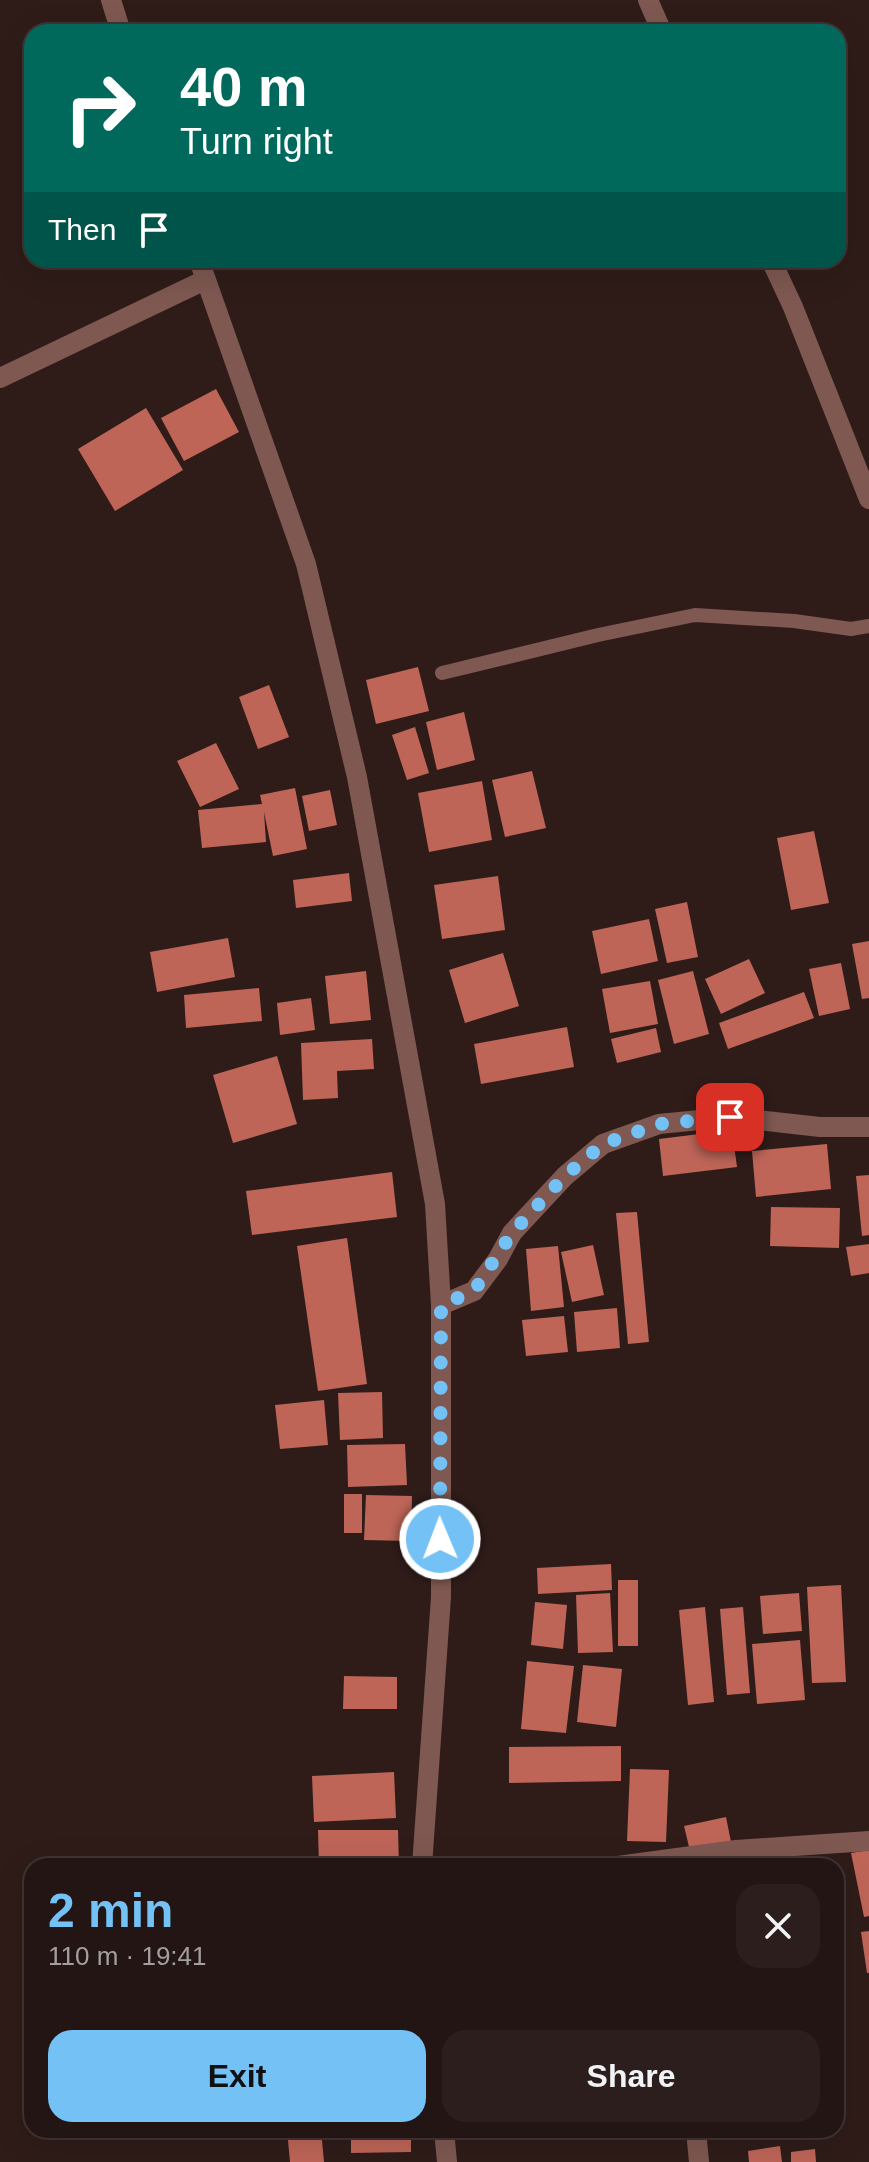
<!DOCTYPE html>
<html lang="en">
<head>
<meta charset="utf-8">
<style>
  :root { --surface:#231513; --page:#2b1e1c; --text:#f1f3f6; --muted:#a39fa0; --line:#403433; --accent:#73c1f5 }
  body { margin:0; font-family:Arial,sans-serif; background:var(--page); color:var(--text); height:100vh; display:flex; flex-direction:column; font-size:30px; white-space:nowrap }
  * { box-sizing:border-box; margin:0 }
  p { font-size:26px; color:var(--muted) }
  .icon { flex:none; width:44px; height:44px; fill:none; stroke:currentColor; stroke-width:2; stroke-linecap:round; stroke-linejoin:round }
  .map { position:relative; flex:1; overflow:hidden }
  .drawer { position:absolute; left:24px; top:1858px; width:820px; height:280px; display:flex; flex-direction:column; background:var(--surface); border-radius:24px; box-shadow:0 8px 32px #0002,0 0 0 2px var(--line) }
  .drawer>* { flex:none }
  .top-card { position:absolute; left:24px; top:24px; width:822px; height:244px; border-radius:24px; box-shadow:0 8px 32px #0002,0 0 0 2px var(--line); background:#00695c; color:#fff; overflow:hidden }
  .pin { position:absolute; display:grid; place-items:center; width:68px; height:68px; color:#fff; margin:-34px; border-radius:16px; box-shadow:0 4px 12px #0006 }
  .me { position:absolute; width:88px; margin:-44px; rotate:359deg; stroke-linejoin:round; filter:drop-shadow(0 0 6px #0008) }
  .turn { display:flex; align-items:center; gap:28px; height:168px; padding:0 24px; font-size:36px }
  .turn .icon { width:104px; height:104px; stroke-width:2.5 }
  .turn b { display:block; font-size:56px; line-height:68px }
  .then { display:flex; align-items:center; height:76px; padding:0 24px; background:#0003; gap:16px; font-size:30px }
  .round { display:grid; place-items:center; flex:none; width:84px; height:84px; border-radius:24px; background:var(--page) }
  .summary { display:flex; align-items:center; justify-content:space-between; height:136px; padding:0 24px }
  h1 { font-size:48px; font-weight:600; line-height:60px; color:var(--accent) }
  .cta { display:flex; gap:16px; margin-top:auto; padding:16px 24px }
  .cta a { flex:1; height:92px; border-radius:24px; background:var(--accent); color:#111; font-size:32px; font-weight:600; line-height:92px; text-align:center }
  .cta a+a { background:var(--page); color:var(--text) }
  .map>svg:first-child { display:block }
  .building { fill:#be6558 }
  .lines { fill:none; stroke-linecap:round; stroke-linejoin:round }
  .lane { stroke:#7e5851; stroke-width:14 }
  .street { stroke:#7e5851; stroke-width:20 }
  .route { stroke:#73c1f5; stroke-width:14; stroke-dasharray:0 25.2 }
</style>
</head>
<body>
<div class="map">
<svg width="869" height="2162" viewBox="0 0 869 2162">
  <rect width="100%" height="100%" fill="#2f1c19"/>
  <g class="building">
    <path d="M216,389L239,432L184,461L161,418Z"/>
    <path d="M146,408L183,470L115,511L78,449Z"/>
    <path d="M418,667L429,711L376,724L366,680Z"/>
    <path d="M269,685L289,737L258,749L239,697Z"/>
    <path d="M464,712L475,760L437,770L426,722Z"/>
    <path d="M415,727L429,773L407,780L392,735Z"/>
    <path d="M216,743L239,789L200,807L177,761Z"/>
    <path d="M532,771L546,828L505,837L492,780Z"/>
    <path d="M482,781L492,840L429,852L418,793Z"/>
    <path d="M295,788L307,849L273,856L264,812L266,842L202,848L198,810L262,804L260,795Z"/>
    <path d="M330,790L337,825L309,831L302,796Z"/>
    <path d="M814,831L829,903L791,910L777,838Z"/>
    <path d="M349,873L352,901L296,908L293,880Z"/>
    <path d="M498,876L505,930L442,939L434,885Z"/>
    <path d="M687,902L698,957L667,963L655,909Z"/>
    <path d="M649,919L658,961L601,974L592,931Z"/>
    <path d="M228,938L235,977L157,992L150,952Z"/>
    <path d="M869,941V998L862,999L852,944Z"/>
    <path d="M503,953L519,1006L465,1023L449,970Z"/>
    <path d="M749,959L765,993L721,1014L705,979Z"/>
    <path d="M841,963L850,1009L819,1016L809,969Z"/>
    <path d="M366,971L371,1020L330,1024L325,976Z"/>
    <path d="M693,971L709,1034L674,1044L658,980Z"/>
    <path d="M650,981L658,1024L610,1033L602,989Z"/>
    <path d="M259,988L262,1021L186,1028L184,995Z"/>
    <path d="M804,992L814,1018L728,1049L719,1023Z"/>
    <path d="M311,998L315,1030L280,1035L277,1003Z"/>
    <path d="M567,1027L574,1067L481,1084L474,1044Z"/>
    <path d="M656,1028L661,1052L617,1063L611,1039Z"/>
    <path d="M372,1039L374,1069L337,1071L338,1098L303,1100L301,1043Z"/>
    <path d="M277,1056L297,1124L233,1143L213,1075Z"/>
    <path d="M732,1130L737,1167L663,1176L659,1139Z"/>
    <path d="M827,1144L831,1189L756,1197L752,1151Z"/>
    <path d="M392,1172L397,1217L252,1235L246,1191Z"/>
    <path d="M869,1175V1235L862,1236L856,1176Z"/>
    <path d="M771,1207L840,1208L839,1248L770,1246Z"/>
    <path d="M637,1212L649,1342L628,1344L616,1213Z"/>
    <path d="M347,1238L367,1384L318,1391L297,1246Z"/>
    <path d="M869,1244V1273L851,1276L846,1247Z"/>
    <path d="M593,1245L604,1295L572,1302L561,1252Z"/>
    <path d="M558,1246L564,1307L531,1311L526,1249Z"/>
    <path d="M617,1308L620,1348L577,1352L574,1312Z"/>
    <path d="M564,1316L568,1352L526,1356L522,1320Z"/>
    <path d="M382,1392L383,1438L340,1440L338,1393Z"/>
    <path d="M324,1400L328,1445L280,1449L275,1405Z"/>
    <path d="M405,1444L407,1485L348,1487L347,1445Z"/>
    <rect x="344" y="1494" width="18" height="39"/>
    <path d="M366,1495L412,1496L411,1541L364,1540Z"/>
    <path d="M611,1564L612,1590L538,1594L537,1568Z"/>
    <rect x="618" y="1580" width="20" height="66"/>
    <path d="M841,1585L846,1682L812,1683L807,1587Z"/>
    <path d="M610,1593L613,1652L578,1653L576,1595Z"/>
    <path d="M799,1593L802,1631L763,1634L760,1596Z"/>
    <path d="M535,1602L567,1605L563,1649L531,1645Z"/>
    <path d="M705,1607L714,1702L688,1705L679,1610Z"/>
    <path d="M743,1607L750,1693L727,1695L720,1609Z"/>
    <path d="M800,1640L805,1700L757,1704L752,1644Z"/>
    <path d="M527,1661L574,1666L566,1733L521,1729Z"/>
    <path d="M583,1665L622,1669L616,1727L577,1722Z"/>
    <path d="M344,1676L397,1677V1709H343Z"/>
    <path d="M621,1746V1781L509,1783V1747Z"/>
    <path d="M630,1769L669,1770L666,1842L627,1841Z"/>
    <path d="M394,1772L396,1818L314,1822L312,1776Z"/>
    <path d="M726,1817L731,1842L690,1851L684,1826Z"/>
    <path d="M318,1830H398L399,1866H319Z"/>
    <path d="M869,1850V1916L864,1917L851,1853Z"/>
    <path d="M869,1931V1973H867L861,1932Z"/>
    <path d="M287,2130H321L324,2162H290Z"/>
    <path d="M351,2130H411V2152L351,2153Z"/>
    <path d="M780,2146L782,2162H749L748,2151Z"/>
    <path d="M815,2149L816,2162H791V2152Z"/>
  </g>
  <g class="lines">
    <path class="lane" d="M442,673L598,635L695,615L794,621L851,629L869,626"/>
    <g class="street">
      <path d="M111,0L121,32"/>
      <path d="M648,0L662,32"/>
      <path d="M199,260L306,564L357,777L435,1204L441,1305V1597L422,1866"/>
      <path d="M771,260L793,307L869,499"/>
      <path d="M0,378L205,280"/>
      <path d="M441,1305L474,1291L498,1259L512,1233L565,1176L603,1144L659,1124L730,1117L820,1127H869"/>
      <path d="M618,1866L736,1850L869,1841"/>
      <path d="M444,2130L447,2162"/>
      <path d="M697,2141L699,2162"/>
    </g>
  </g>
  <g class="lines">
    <path class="route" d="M440,1539L441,1305L474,1291L512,1233L565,1176L603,1144L659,1124L730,1117"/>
  </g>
</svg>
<div class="pin" style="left:730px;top:1117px;background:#d93025"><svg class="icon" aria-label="arrive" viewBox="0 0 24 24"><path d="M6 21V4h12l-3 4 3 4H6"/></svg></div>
<svg class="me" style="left:440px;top:1539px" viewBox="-20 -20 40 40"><circle r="17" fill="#73c1f5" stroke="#fff" stroke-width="3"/><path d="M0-11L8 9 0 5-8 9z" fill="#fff"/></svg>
<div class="top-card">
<div class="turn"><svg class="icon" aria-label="right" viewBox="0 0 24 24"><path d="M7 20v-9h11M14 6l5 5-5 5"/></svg><div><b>40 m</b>Turn right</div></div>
<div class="then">Then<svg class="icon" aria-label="arrive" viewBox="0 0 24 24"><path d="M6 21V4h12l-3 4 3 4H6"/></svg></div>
</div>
<section class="drawer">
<div class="summary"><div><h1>2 min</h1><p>110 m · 19:41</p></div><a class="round"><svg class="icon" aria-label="close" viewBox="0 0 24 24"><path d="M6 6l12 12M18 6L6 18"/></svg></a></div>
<div class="cta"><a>Exit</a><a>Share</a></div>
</section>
</div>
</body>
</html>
